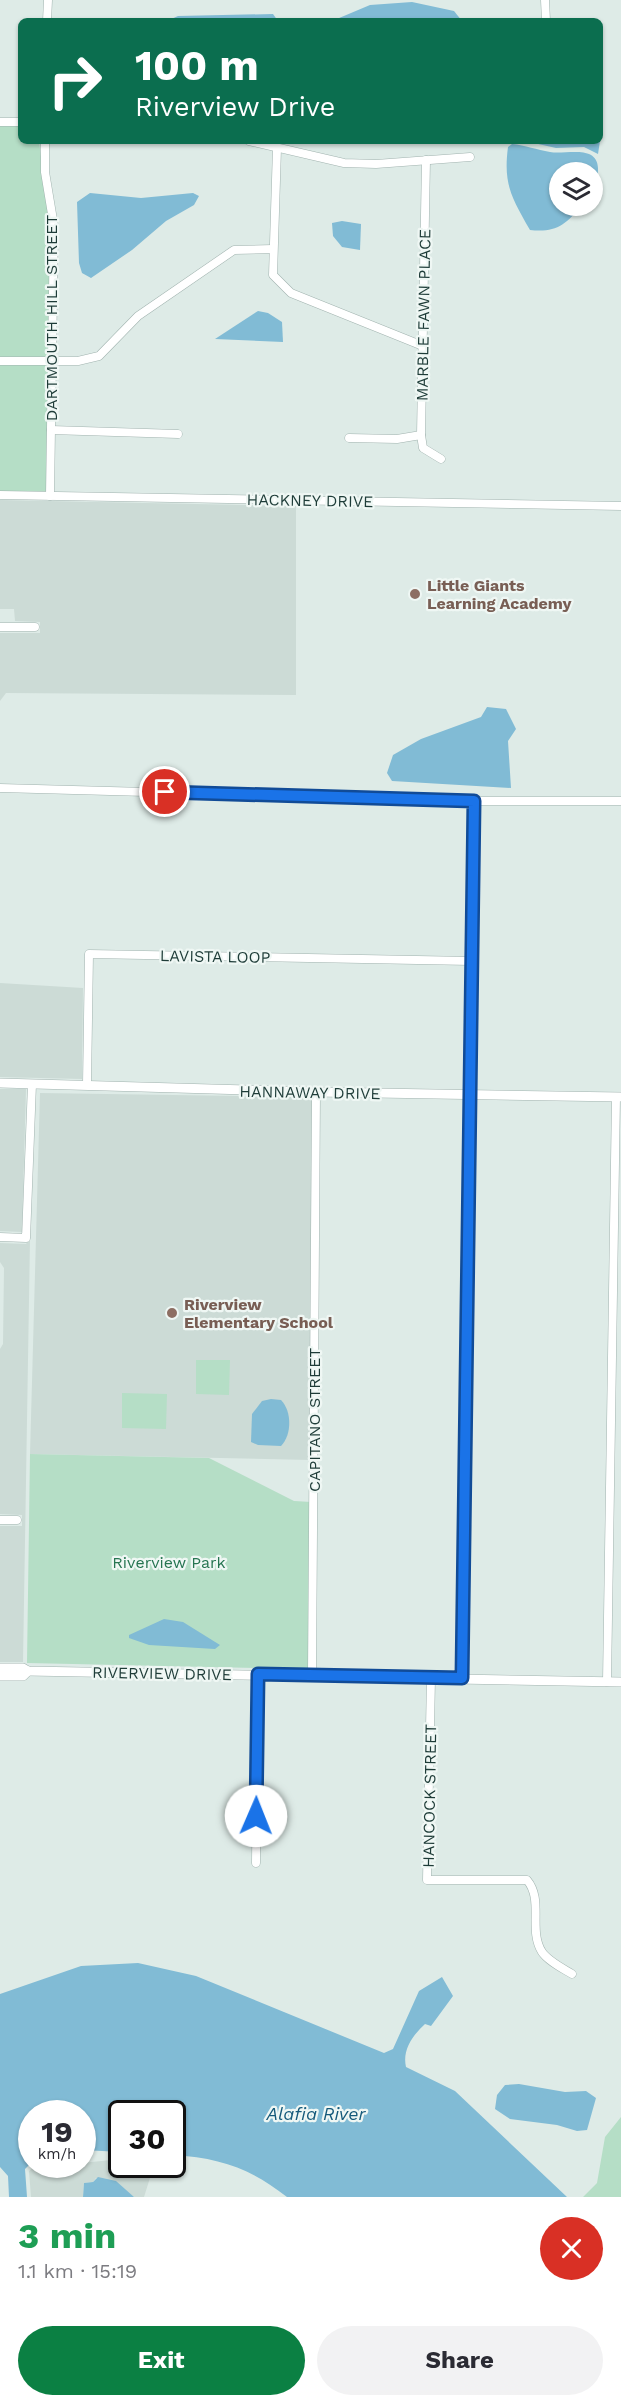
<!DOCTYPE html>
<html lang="en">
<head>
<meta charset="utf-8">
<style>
  :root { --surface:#fff; --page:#f2f2f3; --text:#2b2b33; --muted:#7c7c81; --accent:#0b8043 }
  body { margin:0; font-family:"Work Sans",sans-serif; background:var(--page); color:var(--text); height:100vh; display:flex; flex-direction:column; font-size:22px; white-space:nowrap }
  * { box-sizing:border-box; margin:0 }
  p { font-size:20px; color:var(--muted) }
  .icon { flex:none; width:33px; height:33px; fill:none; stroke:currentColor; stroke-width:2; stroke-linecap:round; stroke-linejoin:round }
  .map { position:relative; height:2197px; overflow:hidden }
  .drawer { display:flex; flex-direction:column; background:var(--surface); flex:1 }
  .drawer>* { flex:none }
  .top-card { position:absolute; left:18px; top:18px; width:585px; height:126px; border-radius:9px; box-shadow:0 2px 4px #0004; background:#0b6e4f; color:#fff; overflow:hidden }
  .buttons { position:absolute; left:549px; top:162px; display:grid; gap:12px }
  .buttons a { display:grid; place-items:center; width:54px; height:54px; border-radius:50%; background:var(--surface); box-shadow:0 2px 4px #0004; font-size:30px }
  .speed { position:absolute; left:18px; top:2100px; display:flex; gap:12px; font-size:30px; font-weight:700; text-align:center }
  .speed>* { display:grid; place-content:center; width:78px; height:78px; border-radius:50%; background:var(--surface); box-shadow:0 2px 4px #0004; line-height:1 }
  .speed small { font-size:15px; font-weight:400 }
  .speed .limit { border:3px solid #111; border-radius:9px; background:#fff; color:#111 }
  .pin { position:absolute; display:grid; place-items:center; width:51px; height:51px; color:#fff; margin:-26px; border:3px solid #fff; border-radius:50%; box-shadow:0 2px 6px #0007 }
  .me { position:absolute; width:66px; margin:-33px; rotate:1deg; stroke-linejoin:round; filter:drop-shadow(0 0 4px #0008) }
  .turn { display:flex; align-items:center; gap:21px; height:126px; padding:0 18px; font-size:27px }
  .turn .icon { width:78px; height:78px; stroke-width:2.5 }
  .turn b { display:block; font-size:42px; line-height:51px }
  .round { display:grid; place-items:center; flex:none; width:63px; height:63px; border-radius:32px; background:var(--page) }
  .headline { display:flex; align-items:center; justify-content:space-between; height:102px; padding:0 18px }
  h1 { font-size:36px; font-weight:700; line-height:45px; color:#1e9e55 }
  .button { display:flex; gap:12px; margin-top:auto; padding:12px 18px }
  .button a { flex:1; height:69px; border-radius:36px; background:var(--accent); color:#fff; font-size:24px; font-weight:700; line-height:69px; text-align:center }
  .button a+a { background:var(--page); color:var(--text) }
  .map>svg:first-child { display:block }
  .built { fill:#ccdbd6 }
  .green { fill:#b5dec6 }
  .water { fill:#81bbd5 }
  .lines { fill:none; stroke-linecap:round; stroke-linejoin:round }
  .minor-casing { stroke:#a1b3af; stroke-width:9 }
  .tertiary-casing { stroke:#a1b3af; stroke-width:10 }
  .minor { stroke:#fff; stroke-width:8 }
  .tertiary { stroke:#fff; stroke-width:9 }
  .route-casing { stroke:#114b97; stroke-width:15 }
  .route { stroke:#1a73e8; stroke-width:10 }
  .education-dot { fill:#8d6e63; stroke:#eff7f4; stroke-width:2 }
  .labels { text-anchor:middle; stroke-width:4.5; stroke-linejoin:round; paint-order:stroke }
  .street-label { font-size:16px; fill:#1e3c38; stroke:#eff7f4 }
  .education-label { font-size:16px; font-weight:bold; fill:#785e54; stroke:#eff7f4; text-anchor:start }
  .park-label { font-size:16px; fill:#267551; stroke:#eff7f4 }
  .water-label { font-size:18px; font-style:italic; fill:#155a7b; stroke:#eff7f4 }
</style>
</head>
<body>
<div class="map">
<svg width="621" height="2197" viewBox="0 0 621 2197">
  <rect width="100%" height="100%" fill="#deebe7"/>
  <g class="built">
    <path d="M0,500L296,506V695L6,693L0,701V633H40V622L15,621L14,609H0Z"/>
    <path d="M0,983L83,988L82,1079L0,1077Z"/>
    <path d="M0,1089H26L22,1232L0,1231Z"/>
    <path d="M40,1093L313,1097L310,1460L30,1454Z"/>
    <path d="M30,1239L23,1662H0V1526H22V1515L0,1514V1349L3,1344L4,1268L0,1262V1243L26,1244Z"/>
    <path d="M121,2159L122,2164L154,2165L144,2197H134L107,2179L96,2178L93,2182L84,2183L83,2197H31L29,2171L33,2168Z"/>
  </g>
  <g class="green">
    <path d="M0,125L21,126V141H39L52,245L49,494L0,492Z"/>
    <path d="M196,1360H230L229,1395L196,1394Z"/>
    <path d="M122,1393L167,1394L166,1429L122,1428Z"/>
    <path d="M30,1454L209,1458L294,1501L311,1502L308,1669L27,1663Z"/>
    <path d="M621,2117V2197H583L597,2183L605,2137Z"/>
  </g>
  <g class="water">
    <path d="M412,2L454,11L462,21H332L370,5Z"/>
    <path d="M273,14L278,21H167L178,16Z"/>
    <path d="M525,141H600L598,154L584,147L556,148Z"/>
    <path d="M512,144C525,145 537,150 550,152C565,155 597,144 598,168C598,177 597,183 593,191L592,172H560V206H581C566,225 555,233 530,230C512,198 503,185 508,147Z"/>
    <path d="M90,193L141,198L193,193L199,196L194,205L166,221L132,250L91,278L82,273L79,263L77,202Z"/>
    <path d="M342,221L361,224L360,250L342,247L333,236L332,223Z"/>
    <path d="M258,311L268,313L282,322L283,342L215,339Z"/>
    <path d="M487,707L506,709L516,729L508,741L511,788L392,781L387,773L393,755L421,739L481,717Z"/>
    <path d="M271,1399L281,1400C292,1411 292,1435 281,1446L258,1445L251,1442L252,1414L262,1401Z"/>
    <path d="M164,1619L183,1622L220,1645L215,1649L149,1645L129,1638V1635Z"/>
    <path d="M138,1963L196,1976L384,2053L393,2049L419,1991L442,1977L453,1996L431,2026L425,2024C413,2035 402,2050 406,2067L455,2091L567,2197H287C250,2168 220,2158 173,2155L172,2114H122L121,2152L83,2150L82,2114H32L31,2163L25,2169L27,2197H9L8,2176L0,2167V1994L81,1966Z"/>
    <path d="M519,2084L565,2092L586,2091L596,2098L587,2130L577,2131L557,2125L510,2119L495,2109L497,2095L505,2085Z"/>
    <path d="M98,2177L116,2181L134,2197H83L84,2183L93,2182Z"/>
  </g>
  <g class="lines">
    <g class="minor-casing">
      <g id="minor">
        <path d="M545,0L546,21"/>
        <path d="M47,21L48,0"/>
        <path d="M0,122H21"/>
        <path d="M45,141V172L54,226L50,496"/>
        <path d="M249,141L344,163L376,164L470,157"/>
        <path d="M277,148L273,275L291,293L423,346"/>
        <path d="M426,160L421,435L423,448L441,459"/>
        <path d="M0,361H78L99,356L138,316L234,250L273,249"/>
        <path d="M51,430L178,434"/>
        <path d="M349,438L397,439L421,435"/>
        <path d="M0,495L621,506"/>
        <path d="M0,627H35"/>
        <path d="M0,788L474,801H621"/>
        <path d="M87,1084L89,954L471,961"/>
        <path d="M0,1237L26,1238L32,1084"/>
        <path d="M0,1520H17"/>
        <path d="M312,1675L316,1092"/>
        <path d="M431,1678L427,1880H527C544,1900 528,1930 542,1952C548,1961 562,1968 572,1974"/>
        <path d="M462,1678L474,801"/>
        <path d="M607,1682L616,1097"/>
        <path d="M256,1863L258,1674"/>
      </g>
    </g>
    <g class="tertiary-casing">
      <g id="tertiary">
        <path d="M0,1083L316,1092L621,1097"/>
        <path d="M0,1668H23L28,1671L621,1682"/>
        <path d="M0,1676H23L28,1671"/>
      </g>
    </g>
    <use href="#minor" class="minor"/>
    <use href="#tertiary" class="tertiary"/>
  </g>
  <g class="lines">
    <g class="route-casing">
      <path id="route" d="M165,792L474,801L462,1678L258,1674L256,1816"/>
    </g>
    <use href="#route" class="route"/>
  </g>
  <g class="education-dot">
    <circle cx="415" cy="594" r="6"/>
    <circle cx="172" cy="1313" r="6"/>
  </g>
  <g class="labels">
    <g class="street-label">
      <text transform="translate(423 315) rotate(-89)" y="6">MARBLE FAWN PLACE</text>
      <text transform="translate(51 318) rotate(-90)" y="6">DARTMOUTH HILL STREET</text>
      <text transform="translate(310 500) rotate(1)" y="6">HACKNEY DRIVE</text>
      <text transform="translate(215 956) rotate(1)" y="6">LAVISTA LOOP</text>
      <text transform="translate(310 1092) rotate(1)" y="6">HANNAWAY DRIVE</text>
      <text transform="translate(314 1420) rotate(-90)" y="6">CAPITANO STREET</text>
      <text transform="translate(162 1673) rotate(1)" y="6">RIVERVIEW DRIVE</text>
      <text transform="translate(429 1796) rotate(-89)" y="6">HANCOCK STREET</text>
    </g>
    <g class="education-label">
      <text x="427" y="591">Little Giants<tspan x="427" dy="18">Learning Academy</tspan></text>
      <text x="184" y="1310">Riverview<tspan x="184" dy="18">Elementary School</tspan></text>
    </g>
    <g class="park-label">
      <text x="169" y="1568">Riverview Park</text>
    </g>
    <g class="water-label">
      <text x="316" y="2120">Alafia River</text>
    </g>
  </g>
</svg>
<div class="buttons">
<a><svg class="icon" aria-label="layers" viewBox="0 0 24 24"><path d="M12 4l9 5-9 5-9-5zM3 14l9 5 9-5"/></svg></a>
</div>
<div class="speed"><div>19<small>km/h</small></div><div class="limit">30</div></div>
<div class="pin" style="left:165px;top:792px;background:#d93025"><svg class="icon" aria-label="arrive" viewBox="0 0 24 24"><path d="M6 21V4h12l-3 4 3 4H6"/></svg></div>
<svg class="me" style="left:256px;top:1816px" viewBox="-20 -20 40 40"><circle r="19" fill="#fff"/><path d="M0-13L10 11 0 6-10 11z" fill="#1a73e8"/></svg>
<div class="top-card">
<div class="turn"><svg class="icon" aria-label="right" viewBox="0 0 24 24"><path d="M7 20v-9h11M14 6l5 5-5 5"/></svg><div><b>100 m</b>Riverview Drive</div></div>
</div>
</div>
<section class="drawer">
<div class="headline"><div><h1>3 min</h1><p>1.1 km · 15:19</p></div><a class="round" style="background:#d93025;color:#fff"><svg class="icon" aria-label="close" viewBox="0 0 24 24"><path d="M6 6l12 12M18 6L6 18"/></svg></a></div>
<div class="button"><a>Exit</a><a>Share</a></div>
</section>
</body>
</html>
